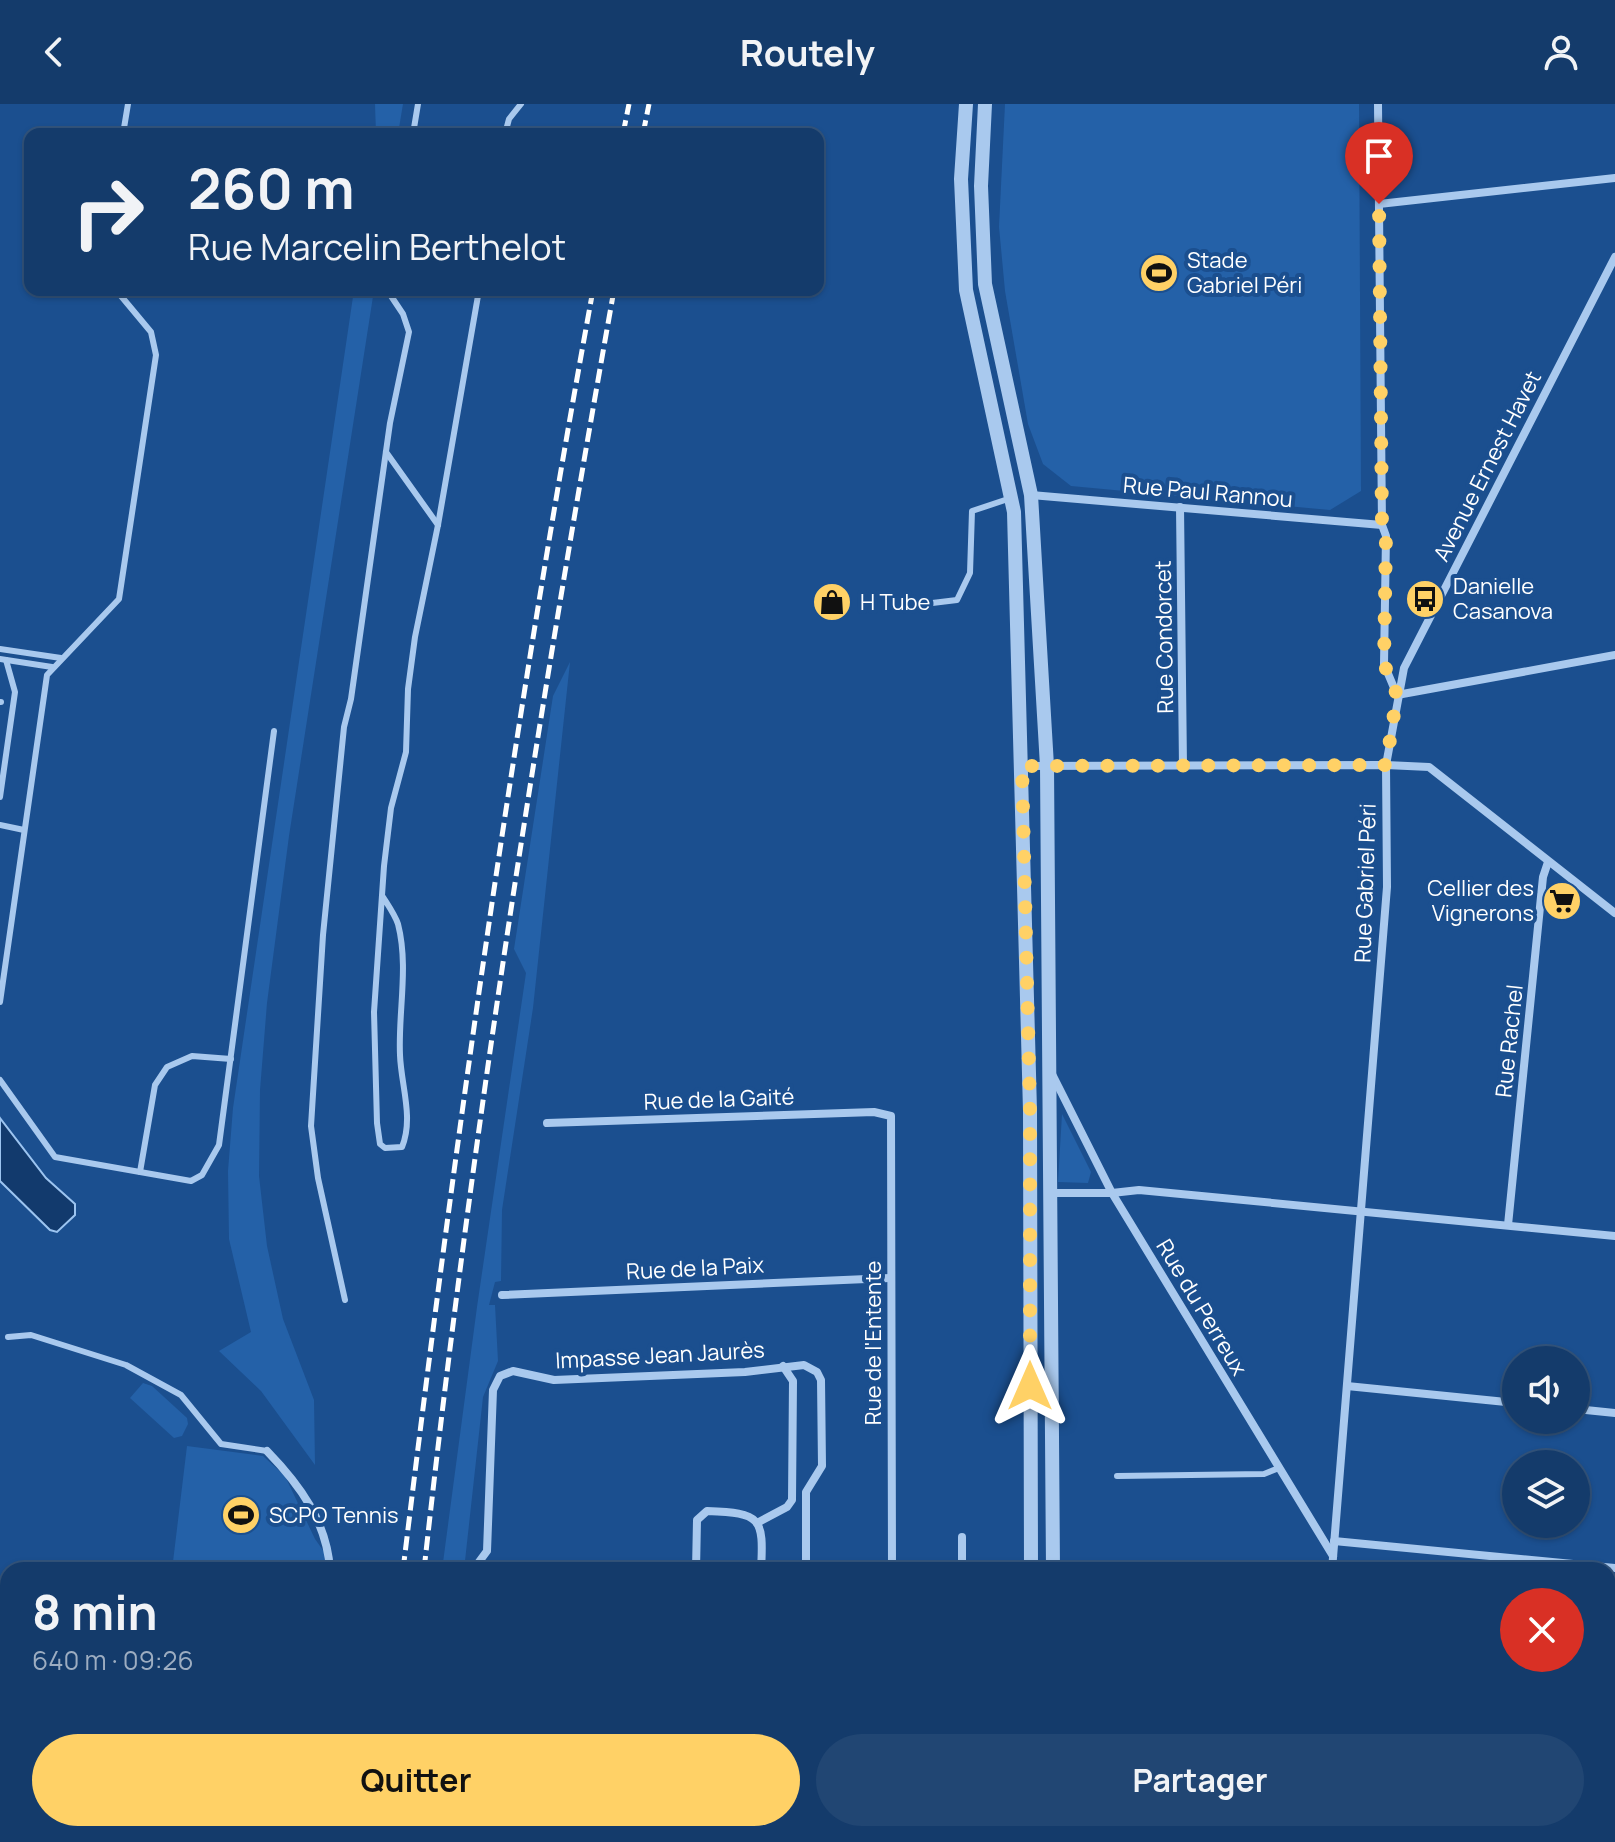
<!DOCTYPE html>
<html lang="fr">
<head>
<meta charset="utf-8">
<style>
  :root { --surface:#143b6b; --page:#214673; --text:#f1f3f6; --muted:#9dadc1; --line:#33557e; --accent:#ffd166 }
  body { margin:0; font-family:Manrope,sans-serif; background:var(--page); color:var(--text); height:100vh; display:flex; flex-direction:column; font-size:30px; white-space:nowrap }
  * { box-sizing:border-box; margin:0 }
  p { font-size:26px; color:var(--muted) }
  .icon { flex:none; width:44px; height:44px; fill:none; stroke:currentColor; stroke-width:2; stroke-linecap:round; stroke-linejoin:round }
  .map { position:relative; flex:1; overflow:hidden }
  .sheet { position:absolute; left:0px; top:1458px; width:1616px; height:280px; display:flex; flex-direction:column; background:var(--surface); border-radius:24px 24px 0 0; box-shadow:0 2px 6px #0004,0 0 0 2px var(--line) }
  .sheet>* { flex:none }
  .banner { position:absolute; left:24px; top:24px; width:800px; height:168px; border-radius:16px; box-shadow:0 2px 6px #0004,0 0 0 2px var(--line); background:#143b6b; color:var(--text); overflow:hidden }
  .buttons { position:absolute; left:1502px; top:1242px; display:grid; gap:16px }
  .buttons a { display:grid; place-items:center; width:88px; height:88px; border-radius:50%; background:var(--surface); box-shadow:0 2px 6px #0004,0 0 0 2px var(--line); font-size:40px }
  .pin { position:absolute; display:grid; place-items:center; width:68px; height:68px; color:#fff; margin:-82px -34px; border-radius:50% 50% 50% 0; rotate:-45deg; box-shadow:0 0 8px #0007 }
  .pin .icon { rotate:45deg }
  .me { position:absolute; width:88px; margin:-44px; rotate:0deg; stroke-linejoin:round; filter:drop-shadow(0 0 6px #0008) }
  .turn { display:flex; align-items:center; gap:28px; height:168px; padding:0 32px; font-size:36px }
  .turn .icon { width:104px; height:104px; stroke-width:2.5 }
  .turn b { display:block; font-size:56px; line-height:68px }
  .round { display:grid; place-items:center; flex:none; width:84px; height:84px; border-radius:42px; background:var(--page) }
  .overview { display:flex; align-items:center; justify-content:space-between; height:136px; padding:0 32px }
  h1 { font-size:48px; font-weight:700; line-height:60px }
  .action { display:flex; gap:16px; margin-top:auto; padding:16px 32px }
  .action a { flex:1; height:92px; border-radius:48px; background:var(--accent); color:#111; font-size:32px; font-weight:700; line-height:92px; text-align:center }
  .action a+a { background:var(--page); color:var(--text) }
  header { display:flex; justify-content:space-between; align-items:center; height:104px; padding:0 32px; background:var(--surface); font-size:36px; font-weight:700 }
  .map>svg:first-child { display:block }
  .green { fill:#2461a8 }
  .water { fill:#123a6d; stroke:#9cc4f0; stroke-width:2 }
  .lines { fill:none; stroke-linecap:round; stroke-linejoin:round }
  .service { stroke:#a9c9ee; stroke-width:6 }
  .minor { stroke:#a9c9ee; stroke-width:8 }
  .tertiary { stroke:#a9c9ee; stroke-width:14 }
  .secondary { stroke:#d6e6fa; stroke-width:16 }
  .rail { stroke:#fff; stroke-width:5; stroke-dasharray:14 6; stroke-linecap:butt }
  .route { stroke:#ffd166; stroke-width:14; stroke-dasharray:0 25.2 }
  .labels { text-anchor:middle; stroke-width:8; stroke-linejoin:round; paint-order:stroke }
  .poi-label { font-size:22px; fill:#fff; stroke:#1b4f8f; text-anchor:start }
  .street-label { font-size:22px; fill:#fff; stroke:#1b4f8f }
</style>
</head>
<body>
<header><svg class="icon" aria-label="back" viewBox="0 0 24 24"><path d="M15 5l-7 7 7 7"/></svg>Routely<svg class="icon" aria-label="person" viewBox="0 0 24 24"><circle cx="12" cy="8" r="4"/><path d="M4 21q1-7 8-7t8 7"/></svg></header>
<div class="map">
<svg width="1615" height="1738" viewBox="0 0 1615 1738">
  <rect width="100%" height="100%" fill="#1b4f8f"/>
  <g class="green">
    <path d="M375,0H403L398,30H376Z"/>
    <path d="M1005,0H1359L1361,387L1330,406L1071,382L1043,360L1028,320L1005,187L999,123Z"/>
    <path d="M354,186H374L289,732L267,899L260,986L259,1072L267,1142L283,1215L314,1296L315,1361L261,1287L219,1247L251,1228L229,1135L228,1067L233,1004Z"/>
    <path d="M570,558L533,904L502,1106L501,1177L495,1178L489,1201H495L498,1257L483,1293L464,1466H442L477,1203L526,869L514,845L553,592Z"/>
    <path d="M1062,1010L1091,1068L1088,1079L1058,1078Z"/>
    <path d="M143,1279L152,1282L187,1314L188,1320L182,1332L174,1334L130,1294Z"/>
    <path d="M187,1342L263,1352L285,1372L315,1435L327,1452L328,1466H172Z"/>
    <path d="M200,1730H333L334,1738H167L197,1737Z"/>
  </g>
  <path class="water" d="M0,1014L46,1074L75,1100V1111L57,1128L50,1126L0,1077Z"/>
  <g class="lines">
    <g class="service">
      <path d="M123,30L128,0"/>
      <path d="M413,30L418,0"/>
      <path d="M505,30L509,15L521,0"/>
      <path d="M386,348L438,421"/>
      <path d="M924,500L957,496L970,469L972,407L1011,394"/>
      <path d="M0,545L61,554"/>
      <path d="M0,555L52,563"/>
      <path d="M0,598H1"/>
      <path d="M0,693L15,588L6,556"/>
      <path d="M0,721L24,726"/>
      <path d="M383,793C388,801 395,811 398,820C409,863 398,908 400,951C401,981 414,1014 402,1043L385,1044L380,1040L377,1019L374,908L384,762L391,704L406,648L408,585L415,533L438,421L479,186"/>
      <path d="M0,898L47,571L119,495L156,251L151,228L116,186"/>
      <path d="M0,976L55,1053L191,1077L202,1071L219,1041L274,627"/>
      <path d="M140,1068L155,981L167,963L192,952L231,955"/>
      <path d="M345,1196L318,1074L311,1022L323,831L344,623L351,595L390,319L409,228L403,210L387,186"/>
      <path d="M8,1233L31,1231L126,1261L181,1291L221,1340L267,1347"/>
      <path d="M1117,1372L1264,1370L1279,1364"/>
      <path d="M1146,1466H1174"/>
      <path d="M1191,1734V1738"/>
    </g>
    <g class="minor">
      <path d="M1378,0L1382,421L1386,432L1384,560L1397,591"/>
      <path d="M1379,100L1615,74"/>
      <path d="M1031,391L1382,421"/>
      <path d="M1180,403L1183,662"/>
      <path d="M1397,591L1615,551"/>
      <path d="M1022,662L1386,661L1429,663L1615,809"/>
      <path d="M1052,970L1112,1089L1333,1452"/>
      <path d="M547,1019L874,1008L891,1012L892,1466"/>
      <path d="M1051,1089H1112L1139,1086L1615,1132"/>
      <path d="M1508,1121L1543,773L1548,758"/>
      <path d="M502,1191L890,1174"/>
      <path d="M1347,1282L1516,1299"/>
      <path d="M1576,1305L1615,1309"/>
      <path d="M267,1347C300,1381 327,1418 330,1466"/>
      <path d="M757,1419L787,1403L792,1396L793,1277L783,1262"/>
      <path d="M1334,1437L1615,1464"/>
      <path d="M473,1466L487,1447L493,1286L500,1272L513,1267L554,1276L745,1268L804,1261L817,1268L821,1276L822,1362L806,1388V1466"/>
      <path d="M696,1466L697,1416L707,1407C761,1409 764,1413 761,1466"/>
      <path d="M962,1466V1433"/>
      <path d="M1332,1466L1387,783L1386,661L1404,564L1615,153"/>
      <path d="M1608,1489L1615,1492"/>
      <path d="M1608,1699L1615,1631"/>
      <path d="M0,1724L8,1723"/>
      <path d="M343,1738L344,1730"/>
      <path d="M1311,1738L1312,1730"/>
      <path d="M1340,1738L1349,1730"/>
      <path d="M1604,1738L1605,1730"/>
    </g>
    <g class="tertiary">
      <path d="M966,0L961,75L966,186L1014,408L1030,1007L1031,1466"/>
      <path d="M985,0L981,82L985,180L1031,391L1047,662L1053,1466"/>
    </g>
    <g class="secondary">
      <path d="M0,1638L8,1641"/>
      <path d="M732,1730L849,1738"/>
      <path d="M975,1730L980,1738"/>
      <path d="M1120,1730L1141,1738"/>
    </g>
    <g class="rail">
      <path d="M623,30L629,0"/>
      <path d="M643,30L649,0"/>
      <path d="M403,1466C455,1037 515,611 593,186"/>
      <path d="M424,1466C471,1037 538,611 614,186"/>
      <path d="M367,1738V1730"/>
      <path d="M397,1738V1730"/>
    </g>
  </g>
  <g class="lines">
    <path class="route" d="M1030,1282V1007L1022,662L1386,661L1397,591L1384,560L1386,432L1382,421L1379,100"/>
  </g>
  <defs>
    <g id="stadium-disc" transform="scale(2)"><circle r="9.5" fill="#ffd166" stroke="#1b4f8f"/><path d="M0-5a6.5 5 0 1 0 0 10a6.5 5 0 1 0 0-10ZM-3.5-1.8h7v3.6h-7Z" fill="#111"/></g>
    <g id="bus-disc" transform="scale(2)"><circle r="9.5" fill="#ffd166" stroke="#1b4f8f"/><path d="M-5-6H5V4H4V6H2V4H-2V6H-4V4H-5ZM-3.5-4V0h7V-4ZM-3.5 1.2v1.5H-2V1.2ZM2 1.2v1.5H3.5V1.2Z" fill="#111"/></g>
    <g id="shop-disc" transform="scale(2)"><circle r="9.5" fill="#ffd166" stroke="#1b4f8f"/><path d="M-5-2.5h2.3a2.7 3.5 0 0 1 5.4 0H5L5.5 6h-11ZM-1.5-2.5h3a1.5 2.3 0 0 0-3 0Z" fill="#111"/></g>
    <g id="supermarket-disc" transform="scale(2)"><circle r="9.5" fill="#ffd166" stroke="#1b4f8f"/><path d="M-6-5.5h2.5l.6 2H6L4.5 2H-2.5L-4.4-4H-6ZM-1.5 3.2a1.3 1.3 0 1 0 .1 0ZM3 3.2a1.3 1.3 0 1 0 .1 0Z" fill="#111"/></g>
  </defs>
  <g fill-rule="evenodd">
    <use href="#stadium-disc" x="1159" y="169"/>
    <use href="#bus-disc" x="1425" y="495"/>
    <use href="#shop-disc" x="832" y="498"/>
    <use href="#supermarket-disc" x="1562" y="797"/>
    <use href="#stadium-disc" x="241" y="1411"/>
  </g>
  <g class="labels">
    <g class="poi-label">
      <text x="1187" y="164">Stade<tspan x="1187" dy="25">Gabriel Péri</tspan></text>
      <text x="1453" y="490">Danielle<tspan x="1453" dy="25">Casanova</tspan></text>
      <text x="860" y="506">H Tube</text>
      <text x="1534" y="792" text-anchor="end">Cellier des<tspan x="1534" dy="25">Vignerons</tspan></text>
      <text x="269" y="1419">SCPO Tennis</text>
    </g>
    <g class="street-label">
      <text transform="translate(1487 362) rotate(-63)" y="8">Avenue Ernest Havet</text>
      <text transform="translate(1208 388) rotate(5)" y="8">Rue Paul Rannou</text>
      <text transform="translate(1164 533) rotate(-91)" y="8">Rue Condorcet</text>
      <text transform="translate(1365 779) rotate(-88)" y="8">Rue Gabriel Péri</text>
      <text transform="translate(1509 937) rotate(-84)" y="8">Rue Rachel</text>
      <text transform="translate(719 995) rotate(-2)" y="8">Rue de la Gaité</text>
      <text transform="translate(695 1164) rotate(-3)" y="8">Rue de la Paix</text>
      <text transform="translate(1202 1203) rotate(59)" y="8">Rue du Perreux</text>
      <text transform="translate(873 1239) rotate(-90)" y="8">Rue de l'Entente</text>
      <text transform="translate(660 1251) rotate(-3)" y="8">Impasse Jean Jaurès</text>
    </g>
  </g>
</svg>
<div class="buttons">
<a><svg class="icon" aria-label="sound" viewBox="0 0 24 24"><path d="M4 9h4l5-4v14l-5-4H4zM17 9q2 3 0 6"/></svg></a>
<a><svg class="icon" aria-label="layers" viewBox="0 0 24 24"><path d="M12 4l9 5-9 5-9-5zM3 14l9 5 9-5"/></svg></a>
</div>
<div class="pin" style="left:1379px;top:100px;background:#d93025"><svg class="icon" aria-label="arrive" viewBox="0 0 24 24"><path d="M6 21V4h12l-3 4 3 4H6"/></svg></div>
<svg class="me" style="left:1030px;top:1282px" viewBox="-20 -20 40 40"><path d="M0-17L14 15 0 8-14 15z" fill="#ffd166" stroke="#fff" stroke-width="4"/></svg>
<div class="banner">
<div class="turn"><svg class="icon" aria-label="right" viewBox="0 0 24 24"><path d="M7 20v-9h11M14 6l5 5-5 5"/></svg><div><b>260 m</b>Rue Marcelin Berthelot</div></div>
</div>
<section class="sheet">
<div class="overview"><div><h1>8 min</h1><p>640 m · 09:26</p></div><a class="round" style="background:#d93025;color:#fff"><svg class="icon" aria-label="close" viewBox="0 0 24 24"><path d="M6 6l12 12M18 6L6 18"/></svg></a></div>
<div class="action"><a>Quitter</a><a>Partager</a></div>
</section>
</div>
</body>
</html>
